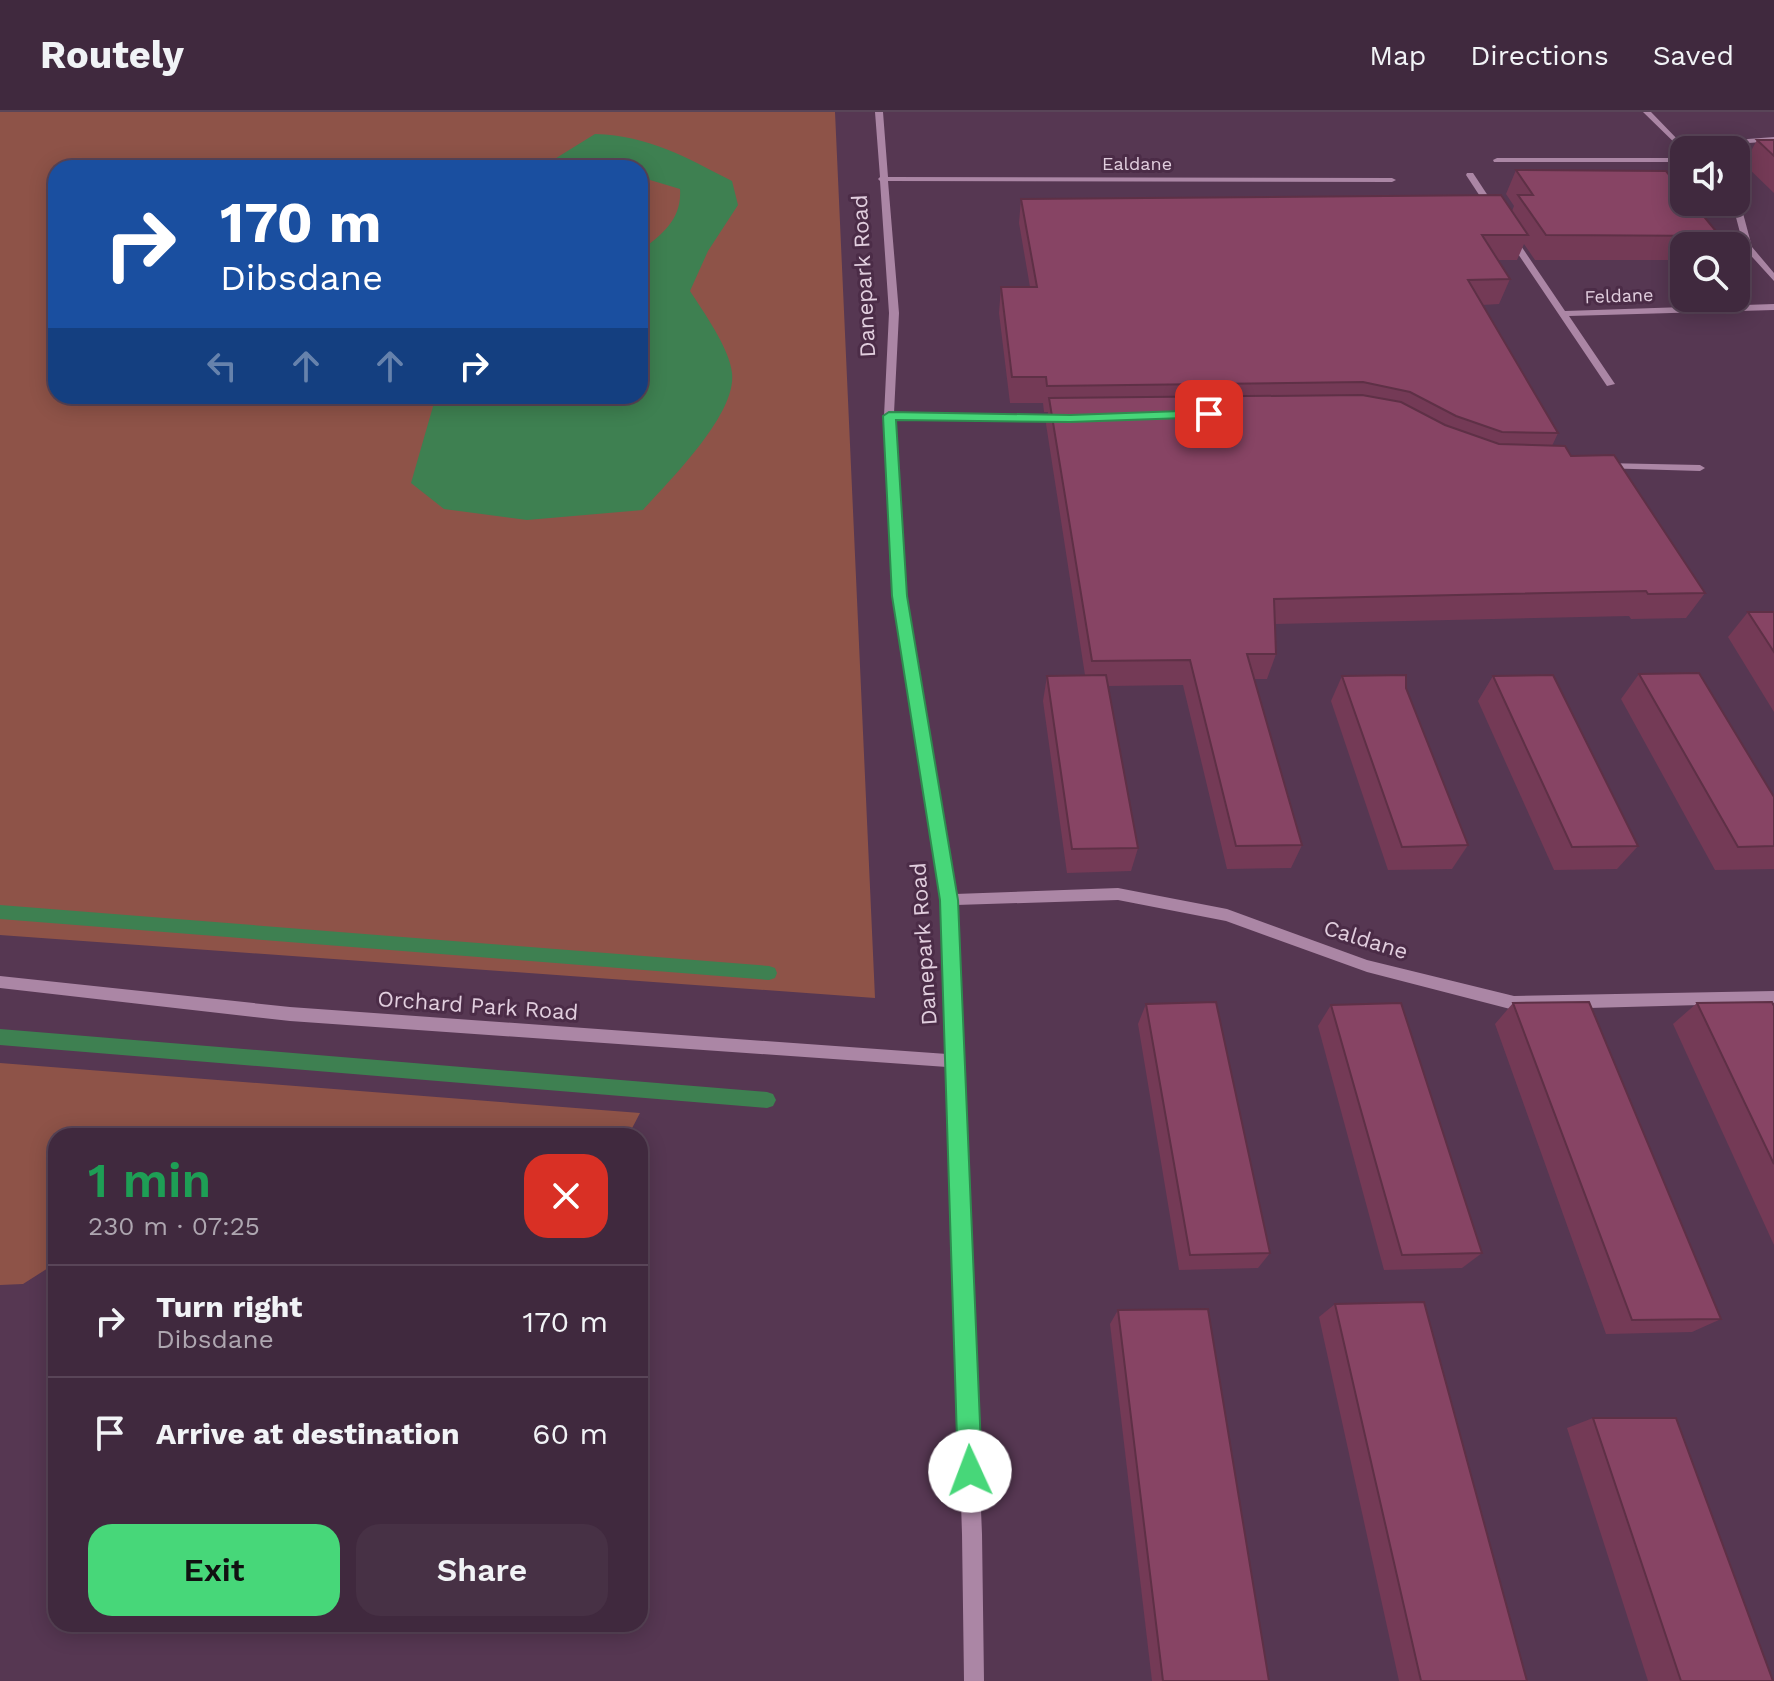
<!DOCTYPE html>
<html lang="en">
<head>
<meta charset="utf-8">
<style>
  :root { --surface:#40293e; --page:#473145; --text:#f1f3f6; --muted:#aea6b0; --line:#594558; --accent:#47d779 }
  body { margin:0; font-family:"Work Sans",sans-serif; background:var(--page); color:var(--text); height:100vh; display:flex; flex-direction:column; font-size:30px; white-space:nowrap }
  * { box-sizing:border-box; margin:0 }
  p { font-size:26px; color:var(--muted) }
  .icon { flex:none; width:44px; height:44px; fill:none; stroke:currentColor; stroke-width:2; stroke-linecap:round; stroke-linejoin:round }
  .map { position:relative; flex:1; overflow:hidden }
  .details { position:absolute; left:48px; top:1016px; width:600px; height:504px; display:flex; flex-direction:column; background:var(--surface); border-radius:24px; box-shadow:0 4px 20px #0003,0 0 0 2px var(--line) }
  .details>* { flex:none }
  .guide { position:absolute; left:48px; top:48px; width:600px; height:244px; border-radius:24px; box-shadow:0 4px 20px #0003,0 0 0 2px var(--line); background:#1a4fa0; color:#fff; overflow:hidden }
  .controls { position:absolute; left:1670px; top:24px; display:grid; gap:16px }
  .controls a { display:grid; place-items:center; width:80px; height:80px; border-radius:16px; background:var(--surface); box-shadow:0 4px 20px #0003,0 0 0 2px var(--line); font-size:40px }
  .pin { position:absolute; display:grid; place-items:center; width:68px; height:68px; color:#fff; margin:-34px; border-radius:16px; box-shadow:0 4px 12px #0006 }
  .me { position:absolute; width:88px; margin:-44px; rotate:358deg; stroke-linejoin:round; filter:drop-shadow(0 0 6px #0008) }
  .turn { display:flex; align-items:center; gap:28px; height:168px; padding:0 40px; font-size:36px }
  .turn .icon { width:104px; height:104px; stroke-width:2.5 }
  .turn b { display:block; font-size:56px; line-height:68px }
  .lanes { display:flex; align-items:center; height:76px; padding:0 40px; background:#0003; justify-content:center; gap:40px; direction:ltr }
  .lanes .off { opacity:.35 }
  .round { display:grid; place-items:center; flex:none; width:84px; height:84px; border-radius:24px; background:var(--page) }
  .overview { display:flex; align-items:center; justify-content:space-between; height:136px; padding:0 40px }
  h1 { font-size:48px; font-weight:600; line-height:60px; color:#1e9e55 }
  .button { display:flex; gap:16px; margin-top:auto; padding:16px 40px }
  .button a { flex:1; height:92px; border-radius:24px; background:var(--accent); color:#111; font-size:32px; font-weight:600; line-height:92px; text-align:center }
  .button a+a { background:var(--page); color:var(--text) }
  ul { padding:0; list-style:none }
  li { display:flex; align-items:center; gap:24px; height:112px; padding:0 40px; border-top:2px solid var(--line) }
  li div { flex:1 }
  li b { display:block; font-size:30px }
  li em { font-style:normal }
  header { display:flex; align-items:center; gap:48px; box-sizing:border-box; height:112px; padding:0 40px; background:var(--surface); border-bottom:2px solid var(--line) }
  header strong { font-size:38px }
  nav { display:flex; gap:44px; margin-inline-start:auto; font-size:28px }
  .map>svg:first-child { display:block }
  .green { fill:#8e5348; fill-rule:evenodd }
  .water { fill:#3e8051 }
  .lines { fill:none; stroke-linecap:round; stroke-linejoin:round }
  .stream { fill:#3e8051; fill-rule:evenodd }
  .minor { fill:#ab86a5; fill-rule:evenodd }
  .wall { fill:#743a56 }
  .building { fill:#874464; stroke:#5e3046; stroke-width:2 }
  .route { fill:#47d779; stroke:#2e8c4f; stroke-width:2 }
  .labels { text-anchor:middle; stroke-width:6; stroke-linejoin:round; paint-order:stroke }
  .far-street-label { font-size:18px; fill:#e1cede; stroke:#4b2c47 }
  .street-label { font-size:22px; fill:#e1cede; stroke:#4b2c47 }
</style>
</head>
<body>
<header>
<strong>Routely</strong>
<nav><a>Map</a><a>Directions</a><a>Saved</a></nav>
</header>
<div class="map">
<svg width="1774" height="1569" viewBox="0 0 1774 1569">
  <rect width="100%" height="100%" fill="#563752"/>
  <g class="green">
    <path d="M0,0H835L875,886L0,823ZM56,56H640V284H56Z"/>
    <path d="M0,951L640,1001L628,1024H56V1151L23,1172L0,1173Z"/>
  </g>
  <path class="water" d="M595,22C650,24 685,45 732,69L738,93L708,139L690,179C703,199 730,237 732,261C737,302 669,369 643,398L527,408L444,397L411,371L436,284H640V139C663,122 682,107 680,77L640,65V56H518L553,48Z"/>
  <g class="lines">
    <g class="stream">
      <path d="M0,793L769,854L775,856L777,861L775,866L769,868L0,807Z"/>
      <path d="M0,917L767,980L773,982L776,988L773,994L767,996L0,933Z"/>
    </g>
    <g class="minor">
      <path d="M875,0H883L888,65L1392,66L1396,68L1392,70L888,69L899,201L894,301L1065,303L1070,306L1065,309L894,307L906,484L955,782L1118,776L1227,797L1367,848L1514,884L1774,879V891L1514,898L1367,860L1226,809L1118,788L956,793L982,1422L984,1569H964L962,1422L947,955L290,909L0,876V864L290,895L947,942L942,788L894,484L884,304L889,201L880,69L878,67L880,65Z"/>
      <path d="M1643,0H1651L1682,32L1774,25V29L1686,36L1688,38H1684V40Z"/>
      <path d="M1497,46H1684V50H1494L1493,48Z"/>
      <path d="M1467,61H1473L1498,99L1497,101H1491L1466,63Z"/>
      <path d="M1736,88L1740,90L1752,135L1774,161V169L1744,136L1732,90H1736Z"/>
      <path d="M1509,125H1515L1565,199L1774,192V198L1569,204L1615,272L1607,274L1508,127Z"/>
      <path d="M1604,351L1700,353L1705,356L1700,359L1600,356V352Z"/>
    </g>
  </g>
  <g class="wall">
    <path d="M1757,28H1774V81L1744,52Z"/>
    <path d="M1516,58L1720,124L1714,134H1684V148H1535L1524,132L1517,148H1498L1510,167L1499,192L1482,193L1558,321L1552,334L1571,344L1705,481L1686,506L1631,507L1629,504L1275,512L1276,542L1267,567H1254L1302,733L1291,756L1227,757L1183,573L1108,574L1138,736L1131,759L1067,761L1043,589L1047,564L1085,563L1046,312L1048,300H1044L1043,291H1010L999,201L1001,175H1030L1019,111L1021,87L1512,99L1514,94L1506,82Z"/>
    <path d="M1748,500H1774V600L1728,525Z"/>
    <path d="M1639,562L1774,734V757L1715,758L1621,587Z"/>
    <path d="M1342,564L1468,733L1452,757L1388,758L1331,589Z"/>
    <path d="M1493,564L1638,734L1617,757L1554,758L1478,589Z"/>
    <path d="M1513,891L1721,1207L1692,1220L1606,1222L1495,912Z"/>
    <path d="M1697,891L1774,894V1133L1673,912Z"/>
    <path d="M1146,892L1270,1141L1258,1156L1179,1158L1138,912Z"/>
    <path d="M1331,893L1482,1141L1462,1156L1384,1158L1318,914Z"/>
    <path d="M1335,1192L1527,1569H1399L1319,1205Z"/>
    <path d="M1118,1198L1269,1569H1152L1110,1212Z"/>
    <path d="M1593,1306L1773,1569H1648L1567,1316Z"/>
  </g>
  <g class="building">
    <path d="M1757,28H1774V44Z"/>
    <path d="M1516,58L1666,59L1684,81V90H1692L1720,124L1546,123L1518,83H1533Z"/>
    <path d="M1501,83L1528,123H1482L1510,167L1468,168L1558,321L1502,320L1456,304L1410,280L1363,270L1047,274L1046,265H1012L1001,175H1037L1021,87Z"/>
    <path d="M1362,283L1401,290L1445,313L1499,332L1565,334L1571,344L1614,343L1705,481L1648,482L1646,479L1274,487L1276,542H1247L1302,733L1236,734L1190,548L1092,549L1049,286Z"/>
    <path d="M1748,500H1774V540Z"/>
    <path d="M1699,561L1774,685V734L1738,735L1639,562Z"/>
    <path d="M1106,563L1138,736L1072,737L1047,564Z"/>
    <path d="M1406,563V576L1468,733L1402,735L1342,564Z"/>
    <path d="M1553,563L1638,734L1572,735L1493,564Z"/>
    <path d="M1216,890L1270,1141L1190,1143L1146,892Z"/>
    <path d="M1589,890L1721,1207L1632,1208L1513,891Z"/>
    <path d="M1772,890L1774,894V1052L1697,891Z"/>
    <path d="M1401,891L1482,1141L1402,1143L1331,893Z"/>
    <path d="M1424,1190L1527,1569H1421L1335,1192Z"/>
    <path d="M1208,1197L1269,1569H1163L1118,1198Z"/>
    <path d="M1593,1306H1676L1773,1569H1681Z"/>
  </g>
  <path class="route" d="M1209,298L1213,299V305L1070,310L896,308L907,484L958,788L982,1359L979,1367L970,1371L961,1367L958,1359L940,788L892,484L883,304L889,300L1070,303Z"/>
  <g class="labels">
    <g class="far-street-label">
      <text x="1137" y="58">Ealdane</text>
      <text transform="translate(1619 184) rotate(-2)" y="6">Feldane</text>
    </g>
    <g class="street-label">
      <text transform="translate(863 164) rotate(-93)" y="8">Danepark Road</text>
      <text transform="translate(1366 827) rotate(17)" y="8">Caldane</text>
      <text transform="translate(923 832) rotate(-94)" y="8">Danepark Road</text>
      <text transform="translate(478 893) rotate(4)" y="8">Orchard Park Road</text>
    </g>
  </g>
</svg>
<div class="controls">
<a><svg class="icon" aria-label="sound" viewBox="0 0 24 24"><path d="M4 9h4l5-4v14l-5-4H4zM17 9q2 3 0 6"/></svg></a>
<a><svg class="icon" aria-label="search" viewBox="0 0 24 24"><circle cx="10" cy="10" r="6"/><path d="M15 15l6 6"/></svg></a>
</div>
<div class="pin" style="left:1209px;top:302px;background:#d93025"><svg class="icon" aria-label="arrive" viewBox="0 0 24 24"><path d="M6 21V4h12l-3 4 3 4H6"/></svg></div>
<svg class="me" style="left:970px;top:1359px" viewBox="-20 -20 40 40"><circle r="19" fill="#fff"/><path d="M0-13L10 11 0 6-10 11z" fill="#47d779"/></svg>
<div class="guide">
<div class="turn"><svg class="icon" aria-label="right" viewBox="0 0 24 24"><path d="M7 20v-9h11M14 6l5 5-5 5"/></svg><div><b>170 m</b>Dibsdane</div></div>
<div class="lanes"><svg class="icon off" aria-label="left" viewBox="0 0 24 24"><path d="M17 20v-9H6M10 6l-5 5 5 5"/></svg><svg class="icon off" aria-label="ahead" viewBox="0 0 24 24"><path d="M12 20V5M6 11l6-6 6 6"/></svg><svg class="icon off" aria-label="ahead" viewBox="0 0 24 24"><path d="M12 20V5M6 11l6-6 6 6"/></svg><svg class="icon" aria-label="right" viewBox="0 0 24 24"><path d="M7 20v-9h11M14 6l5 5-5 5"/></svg></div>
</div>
<section class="details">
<div class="overview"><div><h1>1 min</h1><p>230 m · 07:25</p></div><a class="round" style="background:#d93025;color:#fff"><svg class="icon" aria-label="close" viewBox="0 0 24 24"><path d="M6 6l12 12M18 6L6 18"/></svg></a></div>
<ul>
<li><svg class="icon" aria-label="right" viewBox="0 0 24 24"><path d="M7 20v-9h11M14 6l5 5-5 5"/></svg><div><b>Turn right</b><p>Dibsdane</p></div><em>170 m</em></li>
<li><svg class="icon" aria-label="arrive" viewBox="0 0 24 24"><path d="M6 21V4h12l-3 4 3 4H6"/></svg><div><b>Arrive at destination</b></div><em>60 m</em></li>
</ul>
<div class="button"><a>Exit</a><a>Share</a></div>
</section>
</div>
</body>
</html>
